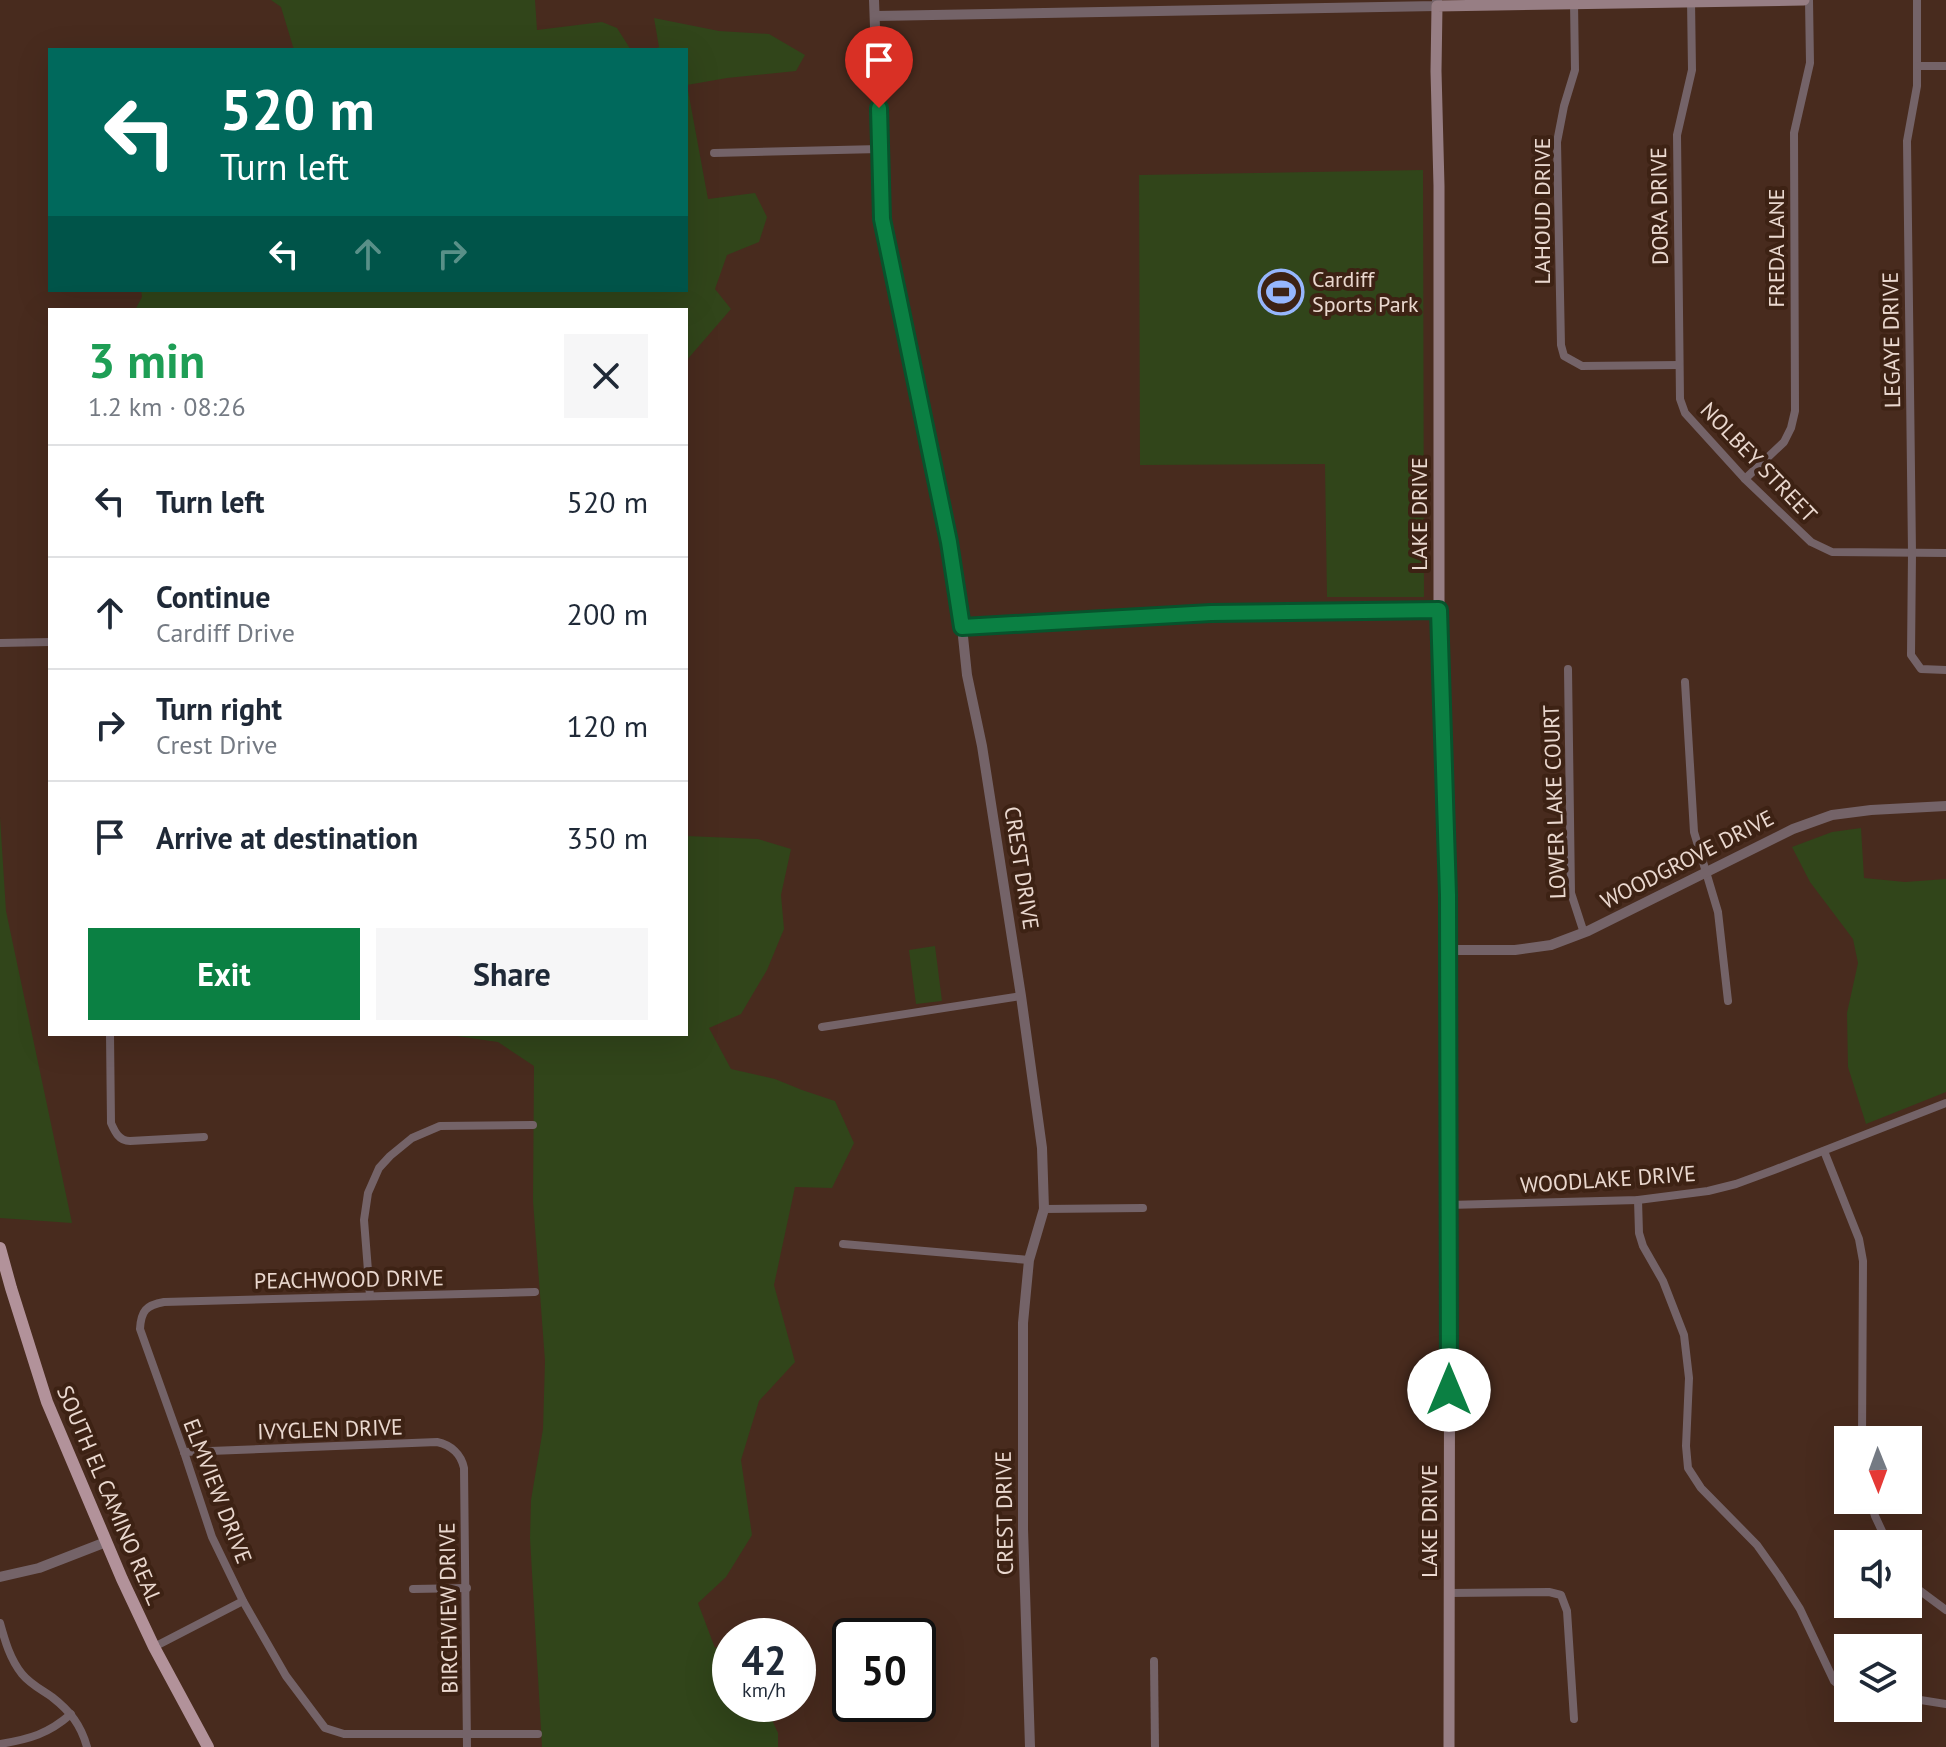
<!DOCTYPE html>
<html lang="en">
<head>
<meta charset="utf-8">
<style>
  :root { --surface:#fff; --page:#f6f6f7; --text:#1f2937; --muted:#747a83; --line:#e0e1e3; --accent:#0b8043 }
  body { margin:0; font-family:"PT Sans",sans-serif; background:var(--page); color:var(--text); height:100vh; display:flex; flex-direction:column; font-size:30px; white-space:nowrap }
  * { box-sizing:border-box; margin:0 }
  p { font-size:26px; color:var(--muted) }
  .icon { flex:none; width:44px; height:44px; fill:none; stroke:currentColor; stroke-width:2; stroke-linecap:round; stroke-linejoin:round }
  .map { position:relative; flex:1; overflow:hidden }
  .sheet { position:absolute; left:48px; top:308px; width:640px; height:728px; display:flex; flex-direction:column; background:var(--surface); border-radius:0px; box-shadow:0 8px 32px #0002 }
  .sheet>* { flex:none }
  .guide { position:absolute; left:48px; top:48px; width:640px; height:244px; border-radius:0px; box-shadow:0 8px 32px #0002; background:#00695c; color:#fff; overflow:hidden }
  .needle { width:52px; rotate:179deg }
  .controls { position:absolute; left:1834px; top:1426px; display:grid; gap:16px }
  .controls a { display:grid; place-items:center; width:88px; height:88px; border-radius:0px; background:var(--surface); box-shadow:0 8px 32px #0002; font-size:40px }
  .speed { position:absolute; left:712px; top:1618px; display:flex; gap:16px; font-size:40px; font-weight:700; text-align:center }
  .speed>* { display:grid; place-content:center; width:104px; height:104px; border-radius:50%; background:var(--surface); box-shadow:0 8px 32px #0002; line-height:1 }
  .speed small { font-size:20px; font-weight:400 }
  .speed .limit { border:4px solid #111; border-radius:12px; background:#fff; color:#111 }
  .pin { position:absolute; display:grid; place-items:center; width:68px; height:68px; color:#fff; margin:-82px -34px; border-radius:50% 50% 50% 0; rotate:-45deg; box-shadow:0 0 8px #0007 }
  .pin .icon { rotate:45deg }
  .me { position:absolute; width:88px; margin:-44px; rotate:0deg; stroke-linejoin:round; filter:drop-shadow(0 0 6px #0008) }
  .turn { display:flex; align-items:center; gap:28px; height:168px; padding:0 40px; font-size:36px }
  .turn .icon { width:104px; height:104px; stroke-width:2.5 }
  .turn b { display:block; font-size:56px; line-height:68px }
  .lanes { display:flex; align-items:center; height:76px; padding:0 40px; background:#0003; justify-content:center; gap:40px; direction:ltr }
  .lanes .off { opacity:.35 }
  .round { display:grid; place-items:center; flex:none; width:84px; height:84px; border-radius:0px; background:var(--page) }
  .summary { display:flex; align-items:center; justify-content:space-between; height:136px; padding:0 40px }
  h1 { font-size:48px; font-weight:700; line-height:60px; color:#1e9e55 }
  .button { display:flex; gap:16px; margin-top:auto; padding:16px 40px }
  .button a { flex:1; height:92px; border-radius:0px; background:var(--accent); color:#fff; font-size:32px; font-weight:700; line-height:92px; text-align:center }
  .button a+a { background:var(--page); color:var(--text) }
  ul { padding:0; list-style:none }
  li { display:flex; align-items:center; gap:24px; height:112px; padding:0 40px; border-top:2px solid var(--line) }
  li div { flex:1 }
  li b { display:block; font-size:30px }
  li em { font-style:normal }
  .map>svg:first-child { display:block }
  .green { fill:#31451a }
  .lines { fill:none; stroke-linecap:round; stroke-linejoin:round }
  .minor { stroke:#746368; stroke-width:8 }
  .tertiary { stroke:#746368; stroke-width:10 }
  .secondary { stroke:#977e84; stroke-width:11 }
  .primary { stroke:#b2929a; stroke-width:12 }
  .route-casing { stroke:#07532c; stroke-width:20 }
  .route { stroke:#0b8043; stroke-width:14 }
  .labels { text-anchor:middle; stroke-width:8; stroke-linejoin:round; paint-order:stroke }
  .street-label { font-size:22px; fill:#ead8cf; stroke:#3d2214 }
  .poi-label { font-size:22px; fill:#ead8cf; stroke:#3d2214; text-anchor:start }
</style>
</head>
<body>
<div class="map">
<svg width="1946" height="1747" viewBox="0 0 1946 1747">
  <rect width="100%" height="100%" fill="#482b1e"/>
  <g class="green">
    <path d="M271,0H535L537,30L602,22L617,28L631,50H294L281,7Z"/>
    <path d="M654,18L719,31L769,34L805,55L796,71L727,78L687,85L708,199L755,193L767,217L759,242L727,255L715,289L731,309L686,361V310H135L142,297L141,290H686V50H650L659,47Z"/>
    <path d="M1423,170L1424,597H1327L1325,464L1140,465L1139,175Z"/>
    <path d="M0,817L6,911L72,1223L0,1218Z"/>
    <path d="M1861,828L1864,878L1905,882L1946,879V1092L1866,1124L1848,1067L1847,1013L1858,963L1853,939L1810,882L1792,847L1832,832Z"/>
    <path d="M686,836L758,839L791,849L781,895L784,929L767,970L741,1014L709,1028L731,1069L775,1079L802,1090L835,1101L854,1143L832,1188L795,1187L774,1285L795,1362L759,1401L741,1460L752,1535L726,1577L698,1603L715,1648L730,1641V1704H765L778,1733V1747H542L530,1538L531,1500L543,1429L545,1361L533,1201L534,1066L498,1042L442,1034H686Z"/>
    <path d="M935,946L942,1001L916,1004L909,950Z"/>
  </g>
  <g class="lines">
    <g class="minor">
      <path d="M1691,0L1692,70L1677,135L1680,399L1685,413L1745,479L1811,542L1832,552L1946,553"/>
      <path d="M1917,0V86L1907,141L1912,553L1911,655L1921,669L1946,670"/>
      <path d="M1574,2L1575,70L1564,106L1557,142L1561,345L1564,356L1582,366L1679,365"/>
      <path d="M1918,66H1946"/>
      <path d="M714,153L880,149"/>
      <path d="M1745,479L1784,442L1791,428L1795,411L1794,133L1810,63L1809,0"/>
      <path d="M962,627L1138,616L1240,612L1439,610"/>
      <path d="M0,643L50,642"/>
      <path d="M1568,669L1571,893L1584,933"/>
      <path d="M1685,682L1694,832L1718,912L1728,1001"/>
      <path d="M822,1027L1021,996"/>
      <path d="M110,1034L111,1123C115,1132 119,1141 130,1141L204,1137"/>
      <path d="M1824,1151L1859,1239L1863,1261L1862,1440"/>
      <path d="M1638,1200L1639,1233L1643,1246L1663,1281L1684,1335L1689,1378L1686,1446L1688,1468L1701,1488L1757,1545L1779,1576L1800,1609L1834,1681L1848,1693"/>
      <path d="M1448,1205L1638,1200L1708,1191L1736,1184L1774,1170L1946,1103"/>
      <path d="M1044,1209L1143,1208"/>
      <path d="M843,1244L1029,1260"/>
      <path d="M535,1292L164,1302C146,1305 141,1311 140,1329L184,1452L212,1537L243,1601L286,1676L325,1728L344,1734H538"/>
      <path d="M370,1296L364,1220L368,1193L379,1168L390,1156L412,1138L440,1126L533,1125"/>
      <path d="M184,1452L437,1442C451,1445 461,1454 464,1468L467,1747"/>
      <path d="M1870,1500L1875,1516L1888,1544"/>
      <path d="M1908,1578L1915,1587L1946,1610"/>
      <path d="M413,1589L467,1588"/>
      <path d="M1449,1593L1549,1592L1561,1595L1567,1611L1574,1719"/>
      <path d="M0,1623C5,1641 10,1659 22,1674C30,1684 42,1690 52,1697C70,1711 81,1725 87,1747"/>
      <path d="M154,1647L243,1601"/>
      <path d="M1154,1661L1155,1747"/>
      <path d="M1908,1698L1946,1704"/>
      <path d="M0,1744C30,1739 48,1734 71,1714"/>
    </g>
    <g class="tertiary">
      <path d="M874,0L882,219L949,542L962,627L967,675L982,746L1021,996L1042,1148L1044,1209L1029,1260L1023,1323V1529L1030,1747"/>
      <path d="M875,16L1437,6V0"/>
      <path d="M1447,950H1515L1551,945L1588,931L1793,829L1832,815L1871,810L1946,806"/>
      <path d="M0,1577L39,1568L106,1542"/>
    </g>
    <path class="secondary" d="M1449,1747L1450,1032L1447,950L1448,895L1439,610V186L1436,71L1437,6L1804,0"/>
    <path class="primary" d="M0,1248L11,1288L47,1402L122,1579L154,1647L208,1747"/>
  </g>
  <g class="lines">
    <g class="route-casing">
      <path id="route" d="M879,108L882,219L949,542L962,627L1211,613L1439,610L1448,895L1449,1390"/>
    </g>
    <use href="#route" class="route"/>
  </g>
  <defs>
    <g id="stadium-ring" transform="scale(2.3)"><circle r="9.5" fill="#3d2214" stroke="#96b6fd" stroke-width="1.5"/><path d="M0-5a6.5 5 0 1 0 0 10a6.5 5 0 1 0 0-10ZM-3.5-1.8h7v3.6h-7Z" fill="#96b6fd"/></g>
  </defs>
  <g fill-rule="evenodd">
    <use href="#stadium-ring" x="1281" y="292"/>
  </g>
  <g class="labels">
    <g class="street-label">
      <text transform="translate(1659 206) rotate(-91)" y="8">DORA DRIVE</text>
      <text transform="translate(1542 211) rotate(-90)" y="8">LAHOUD DRIVE</text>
      <text transform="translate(1776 248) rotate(-90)" y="8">FREDA LANE</text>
      <text transform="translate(1891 340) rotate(-91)" y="8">LEGAYE DRIVE</text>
      <text transform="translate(1759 462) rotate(46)" y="8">NOLBEY STREET</text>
      <text transform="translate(1419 514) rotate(-90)" y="8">LAKE DRIVE</text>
      <text transform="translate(1554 802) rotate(-92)" y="8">LOWER LAKE COURT</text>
      <text transform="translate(1687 859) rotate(-27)" y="8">WOODGROVE DRIVE</text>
      <text transform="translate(1022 868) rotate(81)" y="8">CREST DRIVE</text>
      <text transform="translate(1608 1179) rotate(-4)" y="8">WOODLAKE DRIVE</text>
      <text transform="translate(349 1279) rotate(-1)" y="8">PEACHWOOD DRIVE</text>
      <text transform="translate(330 1429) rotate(-2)" y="8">IVYGLEN DRIVE</text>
      <text transform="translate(218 1491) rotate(69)" y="8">ELMVIEW DRIVE</text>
      <text transform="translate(110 1495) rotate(67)" y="8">SOUTH EL CAMINO REAL</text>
      <text transform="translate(1004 1513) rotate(-91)" y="8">CREST DRIVE</text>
      <text transform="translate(1429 1521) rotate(-90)" y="8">LAKE DRIVE</text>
      <text transform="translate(448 1608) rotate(-91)" y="8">BIRCHVIEW DRIVE</text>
    </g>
    <g class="poi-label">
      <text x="1312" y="287">Cardiff<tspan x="1312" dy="25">Sports Park</tspan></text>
    </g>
  </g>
</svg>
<div class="controls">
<a><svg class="needle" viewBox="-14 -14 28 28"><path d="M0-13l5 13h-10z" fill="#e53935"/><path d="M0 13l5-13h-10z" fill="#747a83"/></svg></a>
<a><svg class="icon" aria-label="sound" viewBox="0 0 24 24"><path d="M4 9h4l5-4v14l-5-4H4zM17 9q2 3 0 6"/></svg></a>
<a><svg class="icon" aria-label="layers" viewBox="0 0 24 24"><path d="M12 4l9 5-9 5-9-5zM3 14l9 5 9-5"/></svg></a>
</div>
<div class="speed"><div>42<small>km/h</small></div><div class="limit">50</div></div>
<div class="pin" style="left:879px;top:108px;background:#d93025"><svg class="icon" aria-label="arrive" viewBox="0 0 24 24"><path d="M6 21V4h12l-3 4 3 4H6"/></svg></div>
<svg class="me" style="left:1449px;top:1390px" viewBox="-20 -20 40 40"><circle r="19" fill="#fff"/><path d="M0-13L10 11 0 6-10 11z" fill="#0b8043"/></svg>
<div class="guide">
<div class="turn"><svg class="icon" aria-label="left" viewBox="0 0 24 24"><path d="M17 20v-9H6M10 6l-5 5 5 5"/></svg><div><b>520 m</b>Turn left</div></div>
<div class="lanes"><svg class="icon" aria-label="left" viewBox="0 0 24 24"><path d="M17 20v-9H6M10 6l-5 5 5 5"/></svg><svg class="icon off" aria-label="ahead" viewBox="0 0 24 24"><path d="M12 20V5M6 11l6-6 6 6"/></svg><svg class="icon off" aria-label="right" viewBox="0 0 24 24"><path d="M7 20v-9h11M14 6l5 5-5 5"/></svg></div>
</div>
<section class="sheet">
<div class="summary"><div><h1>3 min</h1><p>1.2 km · 08:26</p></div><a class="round"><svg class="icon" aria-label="close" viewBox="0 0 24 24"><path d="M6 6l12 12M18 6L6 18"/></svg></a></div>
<ul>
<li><svg class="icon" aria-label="left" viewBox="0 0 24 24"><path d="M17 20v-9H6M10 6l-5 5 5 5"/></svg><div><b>Turn left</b></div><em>520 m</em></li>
<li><svg class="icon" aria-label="ahead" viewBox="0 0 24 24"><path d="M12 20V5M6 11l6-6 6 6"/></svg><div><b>Continue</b><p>Cardiff Drive</p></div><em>200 m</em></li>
<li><svg class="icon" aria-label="right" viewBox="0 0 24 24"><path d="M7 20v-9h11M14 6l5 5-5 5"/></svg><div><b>Turn right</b><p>Crest Drive</p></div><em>120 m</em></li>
<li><svg class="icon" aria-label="arrive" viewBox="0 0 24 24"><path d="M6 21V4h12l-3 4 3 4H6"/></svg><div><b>Arrive at destination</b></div><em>350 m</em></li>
</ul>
<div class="button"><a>Exit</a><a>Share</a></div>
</section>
</div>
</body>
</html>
